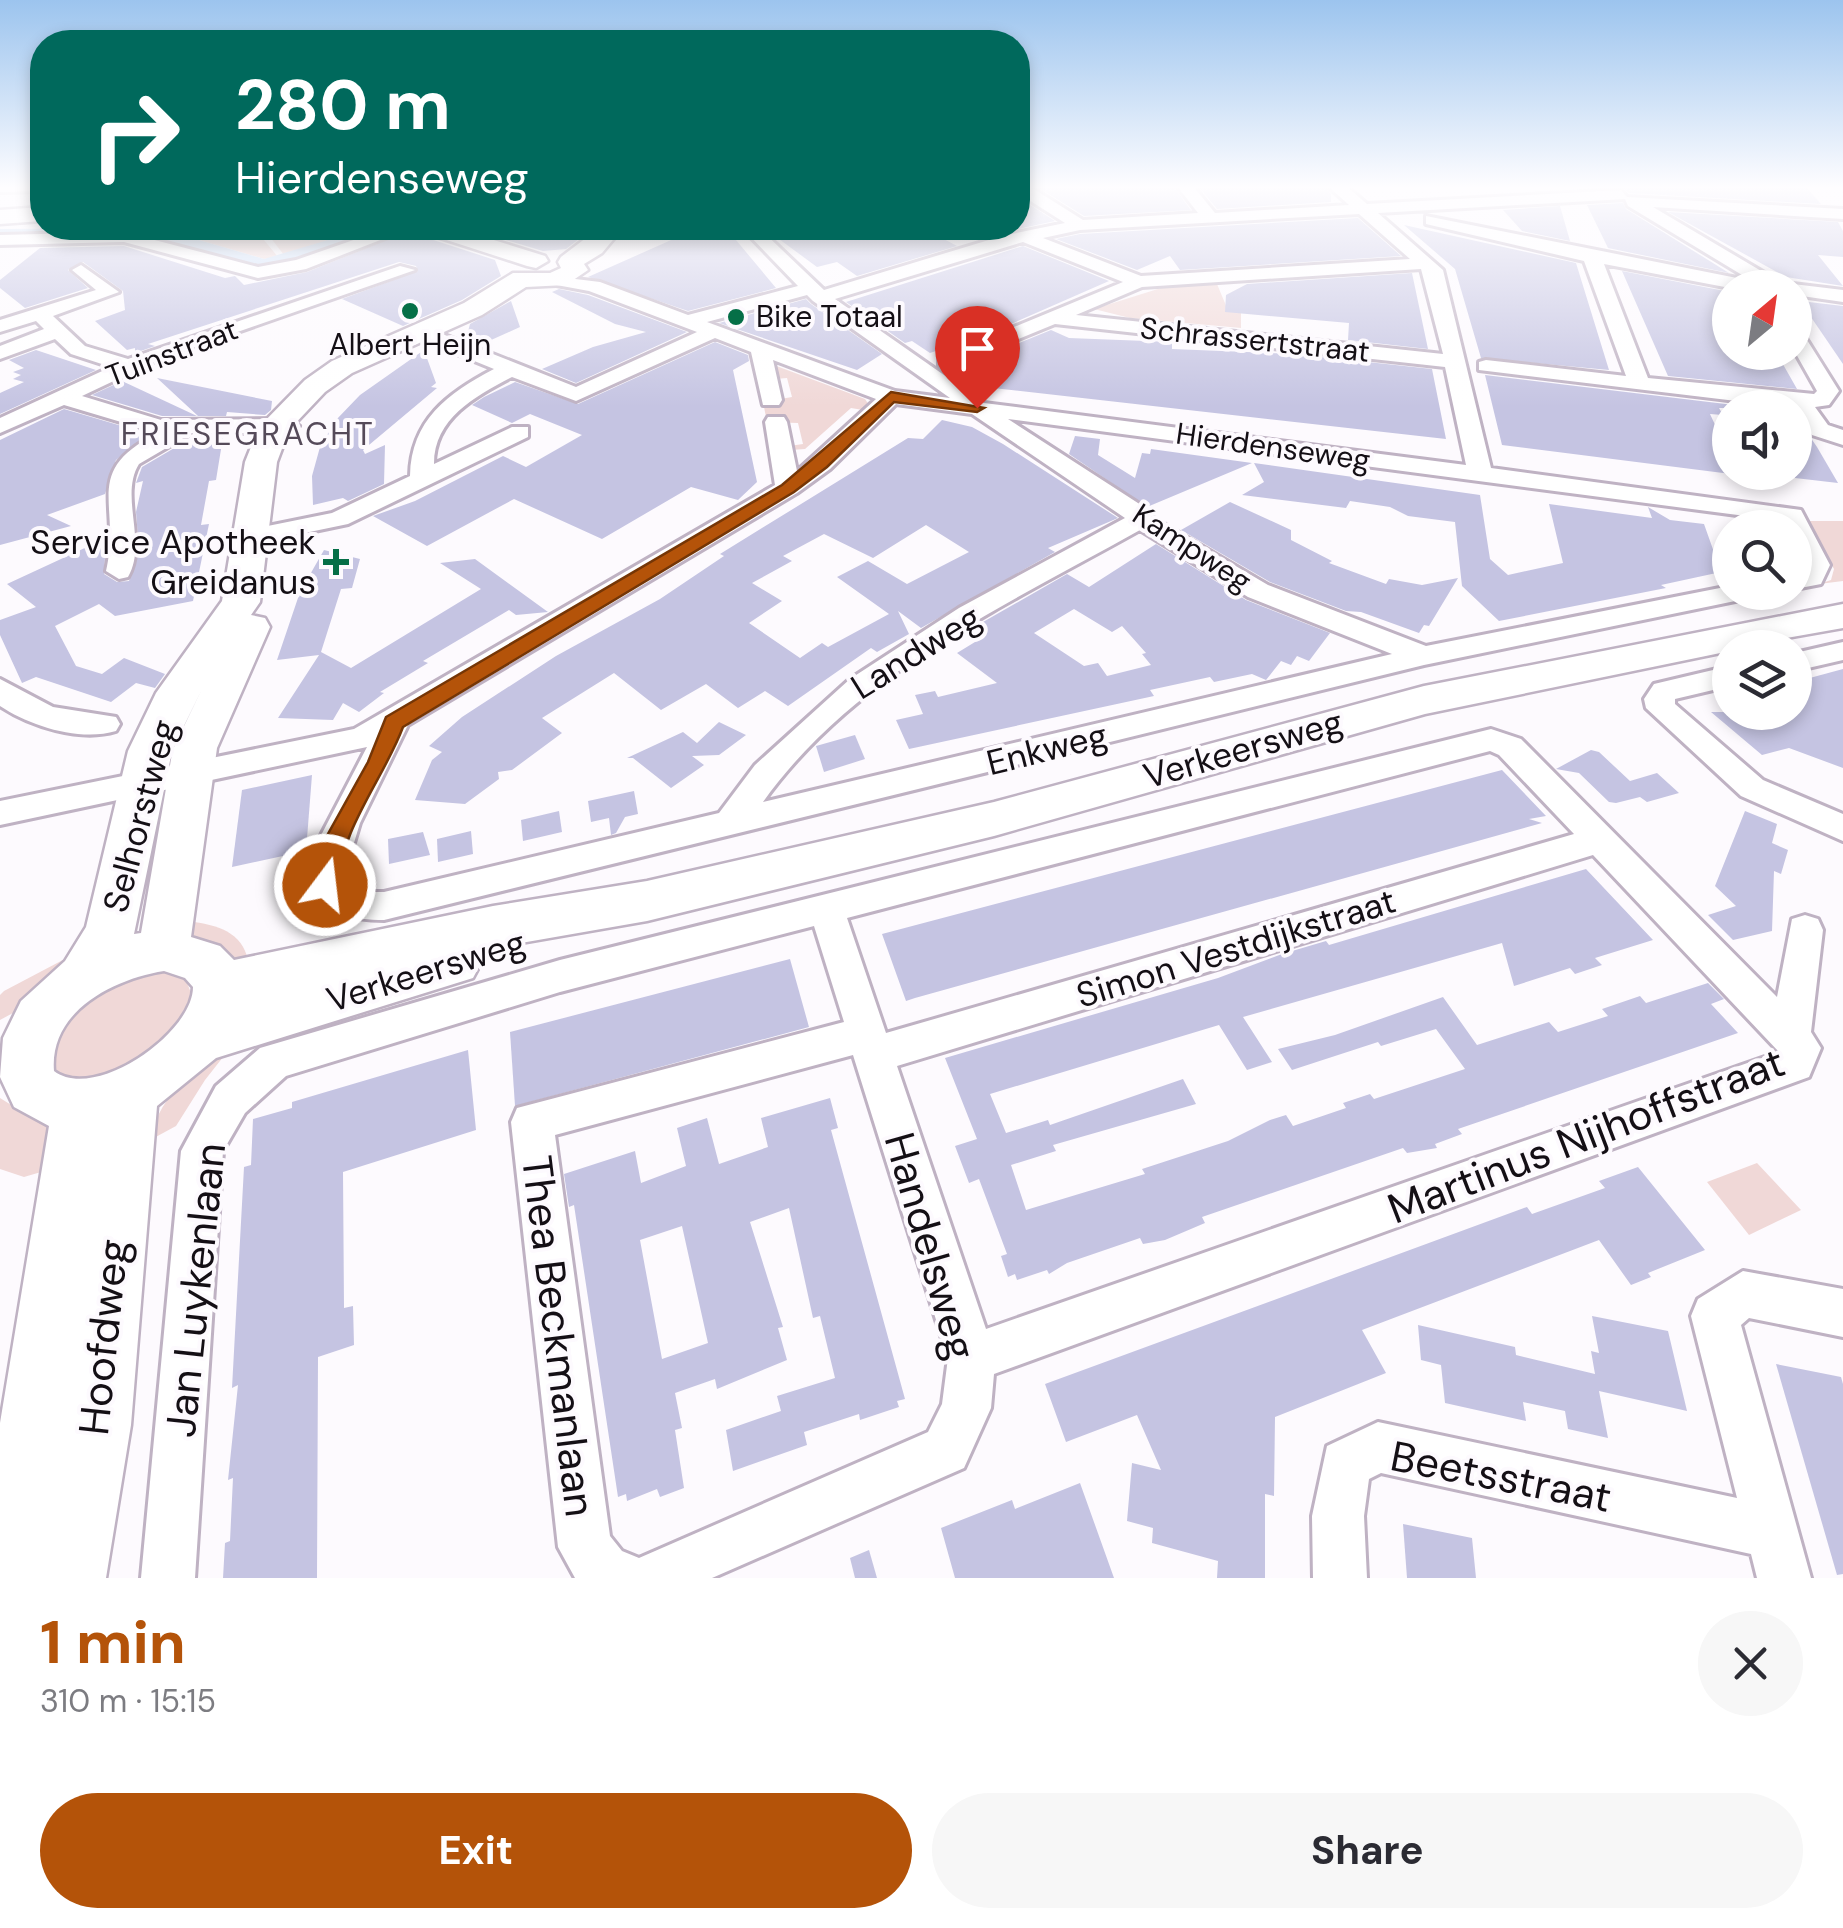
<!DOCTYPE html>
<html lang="en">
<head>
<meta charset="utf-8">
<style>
  :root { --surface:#fff; --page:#f7f7f7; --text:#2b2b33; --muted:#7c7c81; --accent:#b45309 }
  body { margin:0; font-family:"DM Sans",sans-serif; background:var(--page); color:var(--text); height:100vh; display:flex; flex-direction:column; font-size:38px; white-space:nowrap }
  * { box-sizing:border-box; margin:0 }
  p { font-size:32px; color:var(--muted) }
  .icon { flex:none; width:55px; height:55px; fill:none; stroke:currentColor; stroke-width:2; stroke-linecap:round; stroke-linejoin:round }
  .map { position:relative; height:1578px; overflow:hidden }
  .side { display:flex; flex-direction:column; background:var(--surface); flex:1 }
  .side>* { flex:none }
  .guide { position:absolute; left:30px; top:30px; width:1000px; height:210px; border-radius:40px; box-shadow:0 5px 15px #0003; background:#00695c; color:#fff; overflow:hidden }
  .needle { width:65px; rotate:29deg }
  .fabs { position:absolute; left:1712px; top:270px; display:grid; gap:20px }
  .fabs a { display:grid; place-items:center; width:100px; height:100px; border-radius:50%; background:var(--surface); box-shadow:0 5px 15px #0003; font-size:50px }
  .pin { position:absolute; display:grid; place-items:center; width:85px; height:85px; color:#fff; margin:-102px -42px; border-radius:50% 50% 50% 0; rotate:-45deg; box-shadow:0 0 10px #0007 }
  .pin .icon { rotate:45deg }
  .me { position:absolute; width:110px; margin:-55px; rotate:15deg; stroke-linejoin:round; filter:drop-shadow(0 0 8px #0008) }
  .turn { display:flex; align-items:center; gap:35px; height:210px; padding:0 40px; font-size:45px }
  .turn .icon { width:130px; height:130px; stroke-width:2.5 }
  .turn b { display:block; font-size:70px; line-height:85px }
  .round { display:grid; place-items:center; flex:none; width:105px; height:105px; border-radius:52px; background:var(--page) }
  .summary { display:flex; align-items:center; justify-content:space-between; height:170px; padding:0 40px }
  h1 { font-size:60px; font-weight:700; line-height:75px; color:var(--accent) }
  .button { display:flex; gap:20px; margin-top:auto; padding:20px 40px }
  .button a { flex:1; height:115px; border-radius:60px; background:var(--accent); color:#fff; font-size:40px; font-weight:700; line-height:115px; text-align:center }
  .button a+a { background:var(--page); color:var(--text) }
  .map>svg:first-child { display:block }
  .green { fill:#f0d8d7 }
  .water { fill:#caddf6 }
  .building { fill:#c5c4e2; fill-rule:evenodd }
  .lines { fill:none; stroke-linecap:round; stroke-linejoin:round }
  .street-casing { stroke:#bfb2c3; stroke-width:6 }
  .secondary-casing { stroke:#bfb2c3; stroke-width:5 }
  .street { fill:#fff; fill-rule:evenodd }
  .secondary { fill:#fff; fill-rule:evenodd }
  .route { fill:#b45309; stroke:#753606; stroke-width:2.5 }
  .poi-dot { fill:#056f47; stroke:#fdfafe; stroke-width:4 }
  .labels { text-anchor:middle; stroke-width:8; stroke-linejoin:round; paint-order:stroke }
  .far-poi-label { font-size:30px; fill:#140f15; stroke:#fdfafe; text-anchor:start }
  .far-street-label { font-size:30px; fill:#140f15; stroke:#fdfafe }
  .far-quarter-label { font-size:32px; letter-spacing:2.5px; fill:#554a59; stroke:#fdfafe }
  .poi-label { font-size:35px; fill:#140f15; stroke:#fdfafe; text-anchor:end }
  .street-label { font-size:35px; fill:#140f15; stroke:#fdfafe }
  .near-street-label { font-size:42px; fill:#140f15; stroke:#fdfafe }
</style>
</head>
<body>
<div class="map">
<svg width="1843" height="1578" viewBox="0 0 1843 1578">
  <rect width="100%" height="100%" fill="#fdfafe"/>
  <g class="green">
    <path d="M158,228L201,232L214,228H254L278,257L264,259Z"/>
    <path d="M263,228H368L284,255Z"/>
    <path d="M1217,284L1227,308L1241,311V328L1130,318L1094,309L1161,288Z"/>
    <path d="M771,364L865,399L869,405L863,410L851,408L805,449L791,450L789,446L803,444L798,423L767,422L763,402L792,397L787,378L775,379Z"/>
    <path d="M1808,521H1843V581L1819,584L1831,580L1834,569Z"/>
    <path d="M194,922C223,926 245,935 249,966L241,968L182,933L178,925Z"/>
    <path d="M97,942L24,1007L0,1020V995L4,991Z"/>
    <path d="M164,969L186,980L194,1001L192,1014L135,1075L53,1081L41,1048L81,994Z"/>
    <path d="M238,1038L205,1080L176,1126L152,1139C157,1091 204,1067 238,1038Z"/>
    <path d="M0,1098L53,1131L58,1167L24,1177L0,1169Z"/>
    <path d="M1757,1163L1801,1210L1749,1235L1707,1182Z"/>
  </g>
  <path class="water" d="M158,228L264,259L368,228L380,229L294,260L264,265L233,261L131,232L0,235V229Z"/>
  <g class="building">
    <path d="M1036,186H1173L1191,210L1084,216Z"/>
    <path d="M1198,186H1324L1331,194V202L1217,209Z"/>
    <path d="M1578,186H1805L1821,204L1629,193L1621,186Z"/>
    <path d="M1018,197L1055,221L1018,229Z"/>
    <path d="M1623,203L1626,209L1729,273L1608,248L1587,205Z"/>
    <path d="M1560,206L1570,241L1522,231L1503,210Z"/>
    <path d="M1668,212L1838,222L1843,231V257L1818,255L1843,286L1786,277Z"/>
    <path d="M1358,218L1401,256L1180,270L1170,256L1137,270L1056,239L1080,234Z"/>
    <path d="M1404,225L1576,263L1609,370L1481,358L1455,269Z"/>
    <path d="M417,228L424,237L495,260L501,276L462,300L403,326L342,299L418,271L416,266L399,262L148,344L155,346L135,353V348L127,350L95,321L125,310L123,291L83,262L68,270L88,288L25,308L0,288V280L40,248L124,246L225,278L235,276L244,285L307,272Z"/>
    <path d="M466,228H593L566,249L543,251Z"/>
    <path d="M686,228H726L776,288L688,311L588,277L687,233Z"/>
    <path d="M764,228H923L957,246L857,276L837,262L817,267Z"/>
    <path d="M1023,246L1109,281L1002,328L930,353L912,341L905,343L846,302Z"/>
    <path d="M1622,271L1730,292V352H1776L1797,389L1668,376Z"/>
    <path d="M1412,273L1428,349L1348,340L1349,323L1225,312L1226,295L1247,284Z"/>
    <path d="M559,289L588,295L687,332L576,383L542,369L593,347L646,332L615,324L552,292Z"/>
    <path d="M806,299L811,304L882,354L857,370L719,323Z"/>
    <path d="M511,301L520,327L480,345L466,339L470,324Z"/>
    <path d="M1800,301L1843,306V364Z"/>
    <path d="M1051,330L1069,338L1172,342V349L1294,354L1432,369L1446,439L984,387L987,381L982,380L992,354Z"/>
    <path d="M715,342L748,355L749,361L733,370L757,482L738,500L691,487L602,539L514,499L427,546L373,516L415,501L503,456L526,467L582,435L530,414L512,423L472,405L484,397L515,382L578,404Z"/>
    <path d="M36,350L96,370L0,414V393L24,382L13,379L21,375L13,372L24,368L9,360Z"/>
    <path d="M424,350L436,383L431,387L437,388L363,450L365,454L385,445L384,484L348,501L343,498L313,505L312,476L320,447L336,420L360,395Z"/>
    <path d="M1485,375L1759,408H1719L1723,415L1710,414L1730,457L1731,474L1660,465L1502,445Z"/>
    <path d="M157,378L272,401L271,410L265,415L227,412L226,416H198Z"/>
    <path d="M122,381L197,416H162L92,395Z"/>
    <path d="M64,409L149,434L116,460L105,494L47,515L71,526L0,545V440Z"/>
    <path d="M1795,415L1817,447L1838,483L1795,478Z"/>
    <path d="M942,420L972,427L1003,444L1118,518L1048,548L1055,552L921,628L898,611L909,634L877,652L871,648L788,706L765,691L738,708L706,684L661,710L614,673L542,718L562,733L512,770L498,772L499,779L465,804L415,800L432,760L442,752L429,746L462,717L556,656L660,599L724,556L720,554L908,438L923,439ZM926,525L969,552L907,584L868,561L837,577L889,614L828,647L822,643L800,658L749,623L782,601L752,583L792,561L783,556L824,534L873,558Z"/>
    <path d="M1075,436L1100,439L1098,455L1135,478L1142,453L1150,454L1151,449L1252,463L1147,507L1069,454Z"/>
    <path d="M193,437H223L216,480L209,481L201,525L209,524L193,601L115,616L99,604L55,626L76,666L102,674L124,658L165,674L155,688L136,683L111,702L36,677L22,683L0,635V620L36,607L7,584L102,540L106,542L104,574L117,582L129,581L139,550L136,512L143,481L136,483L142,467Z"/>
    <path d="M1254,463L1480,495L1490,559L1508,575L1563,563L1549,504L1652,518L1648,507L1670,520L1704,524L1721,572L1661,585L1666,588L1499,621L1462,586L1455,522L1408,516L1390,507L1350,501L1346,508L1242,495L1264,482Z"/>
    <path d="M1230,502L1291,530V540L1332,561L1329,563L1386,584L1389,579L1422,585L1458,578L1429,626L1424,625L1419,633L1361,612L1346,611L1270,582L1181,530Z"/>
    <path d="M1156,544L1246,600L1330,633L1309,661L1297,656L1291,665L1281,661L1266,680L1252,674L1214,682L1210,677L1150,690L1154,696L909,749L896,720L923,714L915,695L935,691L938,697L997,683L957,653L975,642L962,634L1067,574L1089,587ZM1074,609L1112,632L1122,626L1146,653L1142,654L1151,665L1107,676L1098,663L1084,666L1034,633Z"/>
    <path d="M324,550L360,559L352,588L341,589L321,652L351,668L481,589L440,563L475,559L548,612L516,615L509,610L423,661L428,663L380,692L384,693L359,712L343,703L333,720L278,718L319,655L277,660L300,592Z"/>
    <path d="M1843,669V768L1789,748L1762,755L1711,712H1758L1770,722L1795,715V682Z"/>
    <path d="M719,722L746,735L719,755L692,756L704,765L671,788L633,758H627L683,732L697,743Z"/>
    <path d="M855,735L865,759L824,772L816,746Z"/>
    <path d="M1591,750L1599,752L1630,781L1657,773L1679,793L1647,802L1640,797L1616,803L1609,802L1579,773L1556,769Z"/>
    <path d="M1502,770L1546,816L1529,819L1542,823L915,998L906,1001L882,934Z"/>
    <path d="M312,775L306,851L232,867L242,790Z"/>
    <path d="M634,791L638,814L625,817L616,833L611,835L609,818L591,822L588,801Z"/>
    <path d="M559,811L562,832L523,841L521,820Z"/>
    <path d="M1745,811L1777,824L1772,843L1788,850L1781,874L1774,871L1772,931L1733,940L1708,915L1736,906L1715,886Z"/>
    <path d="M471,831L473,854L438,862L437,839Z"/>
    <path d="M423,832L430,855L389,864L388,839Z"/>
    <path d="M1586,869L1653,940L1595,958L1602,965L1575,974L1570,968L1514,986L1502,943L1243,1017L1272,1062L1247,1070L1219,1025L990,1094L1006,1133L1048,1120L1050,1125L1183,1079L1196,1104L1053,1145L1056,1151L1011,1165L1026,1210L1145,1174L1142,1169L1228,1141L1270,1120L1286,1115L1293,1126L1346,1108L1343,1103L1370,1094L1374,1099L1465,1069L1436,1029L1381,1046L1378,1042L1292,1070L1278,1049L1335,1035L1443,997L1477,1045L1549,1022L1558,1032L1608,1016L1602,1009L1640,996L1646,1003L1708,983L1724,999L1711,1004L1738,1033L1458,1129L1462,1134L1435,1144L1437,1148L1407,1153L1403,1148L1202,1217L1205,1223L1165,1240L1143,1244L1140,1238L1067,1263L1049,1274L1047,1270L1017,1280L1015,1274L1008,1277L1001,1256L1007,1254L979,1179L969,1183L955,1146L977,1139L945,1058L1218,978L1282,954L1326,941L1329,945Z"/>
    <path d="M790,959L809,1027L515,1106L510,1032Z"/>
    <path d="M468,1050L476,1130L343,1172L344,1308L353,1306L354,1345L318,1357L317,1578H223L225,1543L230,1541L233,1478L228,1480L238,1385L232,1388L244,1167L251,1165L253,1119L292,1108V1102Z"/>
    <path d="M830,1098L838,1128L831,1130L905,1399L897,1401L899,1407L860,1420L859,1414L804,1432L807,1445L733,1471L726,1430L781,1411L777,1396L835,1378L820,1316L813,1318L789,1208L750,1222L783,1327L778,1328L787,1360L717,1389L715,1379L675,1393L682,1428L675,1430L684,1488L660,1497L657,1489L627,1501L626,1494L618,1497L574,1205L569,1207L564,1174L635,1151L641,1183L686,1166L677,1128L707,1118L719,1164L768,1147L761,1118ZM682,1226L708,1343L662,1359L640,1240Z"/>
    <path d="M1638,1167L1705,1250L1648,1273L1651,1277L1631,1285L1599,1240L1362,1330L1386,1373L1275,1417L1274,1496L1265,1494V1578H1217L1218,1561L1152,1543L1153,1528L1127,1521L1132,1463L1161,1470L1137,1415L1066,1442L1045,1384L1527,1207L1532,1214L1605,1188L1599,1181Z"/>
    <path d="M1592,1316L1668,1331L1687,1411L1599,1391L1608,1438L1568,1429L1565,1411L1523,1402L1526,1421L1445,1403L1441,1365L1421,1360L1418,1325L1515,1347L1516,1355L1595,1374L1591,1351L1599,1353Z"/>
    <path d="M1776,1364L1841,1377L1843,1384V1574L1837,1575Z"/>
    <path d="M1080,1483L1114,1578H955L941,1528L1012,1500L1015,1509Z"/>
    <path d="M1403,1524L1472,1538L1476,1578H1407Z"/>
    <path d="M869,1550L877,1578H855L850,1558Z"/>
  </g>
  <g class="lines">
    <g class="street-casing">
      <g id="street">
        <path d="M0,186H42V191L0,192Z"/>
        <path d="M1018,186H1029L1083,220L1198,213L1177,186H1193L1215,213L1349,205L1328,186H1346L1367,204L1621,190L1627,197L1843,209V219L1653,207L1768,275L1793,284L1843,290V302L1795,295V288H1730L1604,264L1648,378L1814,394L1817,391L1795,352V330L1802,332L1839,391L1829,405L1815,407L1828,425L1843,430V445L1812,435L1795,408L1479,370V362L1486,360L1626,376L1584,261L1426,224V216L1752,281L1628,206L1625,199L1378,213L1443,270L1491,468L1801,510L1830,565L1821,584L1795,589V573L1804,565L1795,547V528H1786L1783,521L1008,419L1141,505L1149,515L1268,585L1426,646L1730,586V592H1753L1740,600L1424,665L384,920C354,920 323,915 307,885L317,843L367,747L0,825V801L354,729L775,485L765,422L768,417H784L787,422L797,471L876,399L773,360L782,400L779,405H763L751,352L715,338L576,401L512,377C476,396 434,418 434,464L512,427H528V437L348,524L252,544L243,541L239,536L243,531L332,513L410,476C411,420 448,393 494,369L413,336V328H427L576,387L697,332L589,291L551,284V276L600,282L688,315L798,286L742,228H759L824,290L1002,236L1065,223L1018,193ZM1359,214L1410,259L1141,276L1043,238L1080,230ZM1023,242L1123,282L939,358V366H953L1055,324L1445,367L1466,465L984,403L835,299ZM1421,269L1443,354L1076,315L1142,287ZM807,295L813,301L950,398L895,391L707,322ZM896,404L972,414L1125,518L959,608L850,679L755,765L719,813L384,892H361L343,879L360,823L408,725L797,493L830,469ZM1140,530L1248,597L1392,654L763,802C854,674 1006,605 1140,530Z"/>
        <path d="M388,228H411L306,269L258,278L124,242L0,245V235L124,232L258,267L296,260Z"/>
        <path d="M81,265L119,292L53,316L85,346L128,359L400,266L415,270L160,359L82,396L161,420L288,419L299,426L288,433H192L139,464C119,496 148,543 128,577L119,579L106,571C122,503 80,472 158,433L64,405L0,433V418L111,367L71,354L55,339L0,359V346L44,329L36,321L0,332V320L96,290L72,270Z"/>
        <path d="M1843,642V660L1795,671V653Z"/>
        <path d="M1730,666V686L1675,699V704L1763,780L1843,814V841L1741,796L1646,708L1644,699L1654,684Z"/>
        <path d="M0,679L53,707L116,717L120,724L116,731C80,742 30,726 0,706Z"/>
        <path d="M1491,729L1521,739L1777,997L1792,919L1805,915L1818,919L1823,930L1811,1032L1821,1048L1809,1077L994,1374L991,1408L964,1468L712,1578H575L558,1547L511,1122L517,1108L844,1022L814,926L560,992L286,1076L245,1113L223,1151L195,1578H141L181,1151L216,1086L260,1048L560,960ZM1490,751L1499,755L1574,834L886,1033L847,918ZM1593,855L1779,1052L986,1329L897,1066ZM853,1055L948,1358L942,1404L928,1432L639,1558L622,1551L610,1536L555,1135Z"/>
        <path d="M1743,1271L1843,1289V1337L1749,1318L1741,1325L1811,1578H1757L1751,1554L1381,1473L1369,1479L1364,1516L1367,1578H1313L1312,1516L1327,1446L1378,1422L1737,1498L1691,1316L1698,1299Z"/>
      </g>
    </g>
    <g class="secondary-casing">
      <g id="secondary">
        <path d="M42,207V221L0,224V210Z"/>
        <path d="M421,228H455L545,256L548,261L536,268L527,266L425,233Z"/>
        <path d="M599,228H623L602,253L584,264L588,270L566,285L526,287L482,315L352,373L325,392L289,430L277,462L260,602L251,615L265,618L270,627L217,748L191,937L220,946L234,960L493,906L647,881L994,802L1424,686L1843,604V628L1730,648V651L1425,714L994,836L647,921L475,951L481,963L473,978L216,1058L157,1106L131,1425L106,1578H0V1423L49,1126L14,1107L0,1077L3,1038L21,1001L65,961L86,927L128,751L156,693L222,601L245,462L259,427L305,380L332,361L464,303L513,273H550L561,268L558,262L561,257ZM202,689L173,748L141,933L134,934L172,751ZM164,971L185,978L193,987C193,1033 95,1102 54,1071C49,1011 114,979 164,971Z"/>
      </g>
    </g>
    <use href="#street" class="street"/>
    <use href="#secondary" class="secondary"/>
  </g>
  <linearGradient id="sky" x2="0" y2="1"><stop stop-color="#9cc4ee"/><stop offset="0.46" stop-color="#fefdff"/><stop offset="1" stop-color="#fefdff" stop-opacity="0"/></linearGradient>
  <rect width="1843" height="407" fill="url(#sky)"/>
  <path class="route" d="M891,392L984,408L977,412L894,402L827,467L794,492L403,727C384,778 340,830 338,885L325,895L317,892L314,859L368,762L386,717L782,485Z"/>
  <g class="poi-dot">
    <circle cx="410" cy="311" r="10"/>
    <circle cx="736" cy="317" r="10"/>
    <path d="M331 547h10v10h10v10h-10v10h-10v-10h-10v-10h10z"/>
  </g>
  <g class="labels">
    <g class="far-poi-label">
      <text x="756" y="327">Bike Totaal</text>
      <text x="410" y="355" text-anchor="middle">Albert Heijn</text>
    </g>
    <g class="far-street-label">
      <text transform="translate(1255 340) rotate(6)" y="10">Schrassertstraat</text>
      <text transform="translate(172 353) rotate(-21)" y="10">Tuinstraat</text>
      <text transform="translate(1273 447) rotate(8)" y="10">Hierdenseweg</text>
      <text transform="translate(1192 548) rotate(33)" y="10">Kampweg</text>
    </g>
    <g class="far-quarter-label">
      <text x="248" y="445">FRIESEGRACHT</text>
    </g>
    <g class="poi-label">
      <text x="316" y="554">Service Apotheek<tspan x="316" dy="40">Greidanus</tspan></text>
    </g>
    <g class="street-label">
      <text transform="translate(916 652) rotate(-32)" y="12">Landweg</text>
      <text transform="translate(1047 749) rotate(-14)" y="12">Enkweg</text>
      <text transform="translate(1243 749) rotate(-16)" y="12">Verkeersweg</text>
      <text transform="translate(140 816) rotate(-75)" y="12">Selhorstweg</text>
      <text transform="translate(1236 948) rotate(-17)" y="12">Simon Vestdijkstraat</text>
      <text transform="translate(426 971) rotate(-17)" y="12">Verkeersweg</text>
    </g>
    <g class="near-street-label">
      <text transform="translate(1586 1135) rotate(-21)" y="15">Martinus Nijhoffstraat</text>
      <text transform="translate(931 1246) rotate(74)" y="15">Handelsweg</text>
      <text transform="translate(195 1290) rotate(-84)" y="15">Jan Luykenlaan</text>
      <text transform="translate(559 1336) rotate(83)" y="15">Thea Beckmanlaan</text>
      <text transform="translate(103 1337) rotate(-84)" y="15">Hoofdweg</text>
      <text transform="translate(1501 1476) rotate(11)" y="15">Beetsstraat</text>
    </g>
  </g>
</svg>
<div class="fabs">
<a><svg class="needle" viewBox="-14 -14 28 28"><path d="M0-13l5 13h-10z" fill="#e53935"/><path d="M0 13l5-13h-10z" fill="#7c7c81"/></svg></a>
<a><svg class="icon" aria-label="sound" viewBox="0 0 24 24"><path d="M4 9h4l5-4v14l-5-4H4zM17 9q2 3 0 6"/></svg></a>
<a><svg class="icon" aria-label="search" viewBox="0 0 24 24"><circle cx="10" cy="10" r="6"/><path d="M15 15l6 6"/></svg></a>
<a><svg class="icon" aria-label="layers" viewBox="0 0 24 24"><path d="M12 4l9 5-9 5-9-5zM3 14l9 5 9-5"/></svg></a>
</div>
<div class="pin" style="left:977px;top:408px;background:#d93025"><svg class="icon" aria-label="arrive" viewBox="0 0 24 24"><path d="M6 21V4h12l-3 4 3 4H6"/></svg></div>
<svg class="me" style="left:325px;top:885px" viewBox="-20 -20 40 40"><circle r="17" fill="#b45309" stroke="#fff" stroke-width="3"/><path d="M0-11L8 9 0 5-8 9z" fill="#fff"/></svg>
<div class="guide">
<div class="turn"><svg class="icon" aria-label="right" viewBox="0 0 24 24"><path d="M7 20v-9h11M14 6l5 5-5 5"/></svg><div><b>280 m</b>Hierdenseweg</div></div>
</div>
</div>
<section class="side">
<div class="summary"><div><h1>1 min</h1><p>310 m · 15:15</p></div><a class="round"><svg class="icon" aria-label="close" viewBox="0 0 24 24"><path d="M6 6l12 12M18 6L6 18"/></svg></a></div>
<div class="button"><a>Exit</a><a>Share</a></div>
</section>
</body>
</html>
